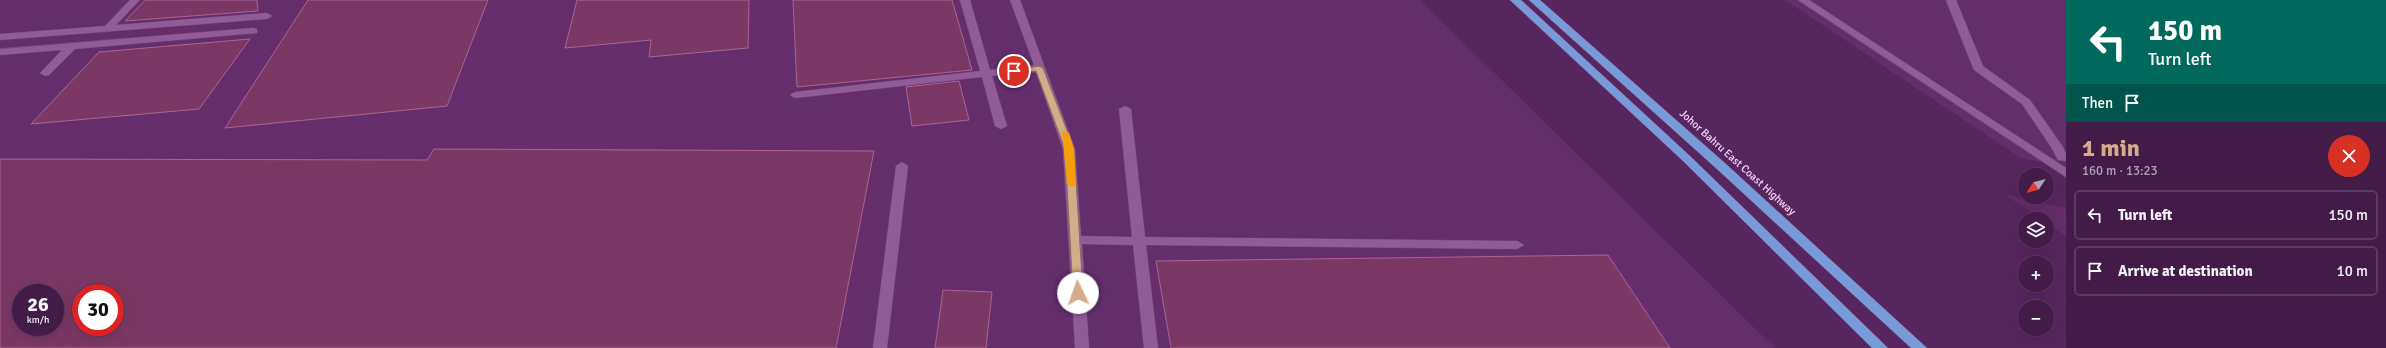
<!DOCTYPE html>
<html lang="en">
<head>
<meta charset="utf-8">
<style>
  :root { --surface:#421c47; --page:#4c2952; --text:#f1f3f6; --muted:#aea1b4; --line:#5a3a60; --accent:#d6ab8b }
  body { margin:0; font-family:Signika,sans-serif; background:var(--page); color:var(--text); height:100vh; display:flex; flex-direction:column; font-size:15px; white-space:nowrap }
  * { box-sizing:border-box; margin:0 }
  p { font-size:13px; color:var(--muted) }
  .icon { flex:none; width:22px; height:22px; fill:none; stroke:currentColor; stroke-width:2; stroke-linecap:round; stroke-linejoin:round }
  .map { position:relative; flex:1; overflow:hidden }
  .side { display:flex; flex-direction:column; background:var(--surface); width:320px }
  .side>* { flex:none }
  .hud { background:#00695c; color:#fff; overflow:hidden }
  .needle { width:26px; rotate:234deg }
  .fabs { position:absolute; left:2018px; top:168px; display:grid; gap:8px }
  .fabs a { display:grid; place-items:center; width:36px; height:36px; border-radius:50%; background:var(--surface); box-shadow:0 4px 16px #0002,0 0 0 1px var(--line); font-size:20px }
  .speed { position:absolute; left:12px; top:284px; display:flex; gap:8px; font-size:20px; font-weight:700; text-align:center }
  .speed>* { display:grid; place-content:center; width:52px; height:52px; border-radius:50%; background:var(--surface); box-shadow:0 4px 16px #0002,0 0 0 1px var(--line); line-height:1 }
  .speed small { font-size:10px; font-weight:400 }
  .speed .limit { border:6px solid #d22; background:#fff; color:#111 }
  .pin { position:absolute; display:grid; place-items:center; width:34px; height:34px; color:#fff; margin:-17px; border:2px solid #fff; border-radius:50%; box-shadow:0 1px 4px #0007 }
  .me { position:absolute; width:44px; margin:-22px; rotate:357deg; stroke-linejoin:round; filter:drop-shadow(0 0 3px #0008) }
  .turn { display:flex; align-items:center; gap:14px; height:84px; padding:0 16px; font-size:18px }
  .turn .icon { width:52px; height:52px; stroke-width:2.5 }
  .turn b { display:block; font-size:28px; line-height:34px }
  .then { display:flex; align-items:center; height:38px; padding:0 16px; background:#0003; gap:8px; font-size:15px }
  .round { display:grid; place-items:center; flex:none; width:42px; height:42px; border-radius:21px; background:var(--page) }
  .head { display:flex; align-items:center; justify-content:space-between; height:68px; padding:0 16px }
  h1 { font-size:24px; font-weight:700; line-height:30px; color:var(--accent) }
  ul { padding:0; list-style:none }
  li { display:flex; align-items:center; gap:12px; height:50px; margin:0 8px 6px; padding:0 8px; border:2px solid var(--line); border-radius:6px }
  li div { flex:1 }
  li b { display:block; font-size:15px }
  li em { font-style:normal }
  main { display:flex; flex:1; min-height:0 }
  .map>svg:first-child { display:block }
  .built { fill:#652d6c; fill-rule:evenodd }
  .building { fill:#7b3864; stroke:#ac6491; fill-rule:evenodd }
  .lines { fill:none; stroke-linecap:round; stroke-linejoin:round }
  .minor-casing { stroke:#74467a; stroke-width:1 }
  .highway-casing { stroke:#74467a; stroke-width:1 }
  .minor { fill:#915b98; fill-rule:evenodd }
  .highway { fill:#799ad8; fill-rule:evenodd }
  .route { fill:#d6ab8b; stroke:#8b6f5a }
  .slow { fill:#f59e0b }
  .labels { text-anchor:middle; stroke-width:3; stroke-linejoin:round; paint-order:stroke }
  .street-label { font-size:11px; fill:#f5d7f9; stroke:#58265f }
</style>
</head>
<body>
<main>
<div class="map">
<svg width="2066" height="348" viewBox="0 0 2066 348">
  <rect width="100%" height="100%" fill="#58265f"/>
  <g class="built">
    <path d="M0,0H1420L1775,348H0ZM21,293H55V327H21ZM81,293H115V327H81Z"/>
    <path d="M1785,0H2066V167L2021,158Z"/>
    <path d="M2004,194L2066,208V236L2047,223V219H2041Z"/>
  </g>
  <g class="building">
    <path d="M145,0H257L258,11L125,21Z"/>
    <path d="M308,0H488L447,106L225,128Z"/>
    <path d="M577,0H749L748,48L649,57L651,40L565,48Z"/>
    <path d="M793,0H952L972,70L797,87Z"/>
    <path d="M250,39L199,109L31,124L99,52Z"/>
    <path d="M959,81L969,120L912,126L906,87Z"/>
    <path d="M434,149L874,151L836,348H0V159L427,160ZM21,293H55V327H21ZM81,293H115V327H81Z"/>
    <path d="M1608,255L1670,348H1171L1156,261Z"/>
    <path d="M943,290L992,292L986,348H935Z"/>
  </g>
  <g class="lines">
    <g class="minor-casing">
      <g id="minor">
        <path d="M130,0H140L116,25L267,13L272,16L267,19L0,40V34L105,26Z"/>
        <path d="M960,0H970L990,70L1034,65L1010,0H1020L1075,149L1081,236L1132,237L1119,109L1125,106L1131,109L1145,237L1517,241L1524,245L1517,249L1146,245L1158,348H1144L1133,245L1082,244L1089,348H1075L1063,149L1036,72L992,76L1007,126L1001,129L995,126L982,77L795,98L790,95L795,92L980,71Z"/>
        <path d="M1798,0H1809L2066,168V177Z"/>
        <path d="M1946,0H1956L1983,66L2030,100L2063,147L2066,154V161L2058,160L2051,147L2022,104L1974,70Z"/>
        <path d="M253,28L257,29V33L75,49L49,75L45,76L40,73L62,50L0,55V49Z"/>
        <path d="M902,162L908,166L887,348H873L896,166Z"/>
      </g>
    </g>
    <g class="highway-casing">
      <g id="highway">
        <path d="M1510,0H1521L1690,156L1888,348H1872L1682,160Z"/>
        <path d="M1529,0H1540L1726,164L1927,348H1911L1718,170Z"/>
      </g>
    </g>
    <use href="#minor" class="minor"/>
    <use href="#highway" class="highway"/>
  </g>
  <path class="route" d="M1039,66L1043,68L1074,149L1083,293L1078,297L1073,293L1065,149L1036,71L1014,73L1010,71Z"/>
  <path class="slow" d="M1062,131L1069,133L1074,149L1076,184L1072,187L1067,184Z"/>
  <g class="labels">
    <g class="street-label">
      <text transform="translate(1738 162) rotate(42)" y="4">Johor Bahru East Coast Highway</text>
    </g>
  </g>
</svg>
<div class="fabs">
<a><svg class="needle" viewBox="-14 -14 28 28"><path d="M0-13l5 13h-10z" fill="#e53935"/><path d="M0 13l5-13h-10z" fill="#aea1b4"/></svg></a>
<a><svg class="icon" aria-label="layers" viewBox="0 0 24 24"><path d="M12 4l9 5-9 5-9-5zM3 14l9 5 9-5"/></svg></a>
<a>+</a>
<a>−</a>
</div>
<div class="speed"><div>26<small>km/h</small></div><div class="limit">30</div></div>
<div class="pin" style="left:1014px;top:71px;background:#d93025"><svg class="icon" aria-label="arrive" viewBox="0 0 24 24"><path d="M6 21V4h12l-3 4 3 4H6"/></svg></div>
<svg class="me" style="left:1078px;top:293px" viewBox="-20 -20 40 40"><circle r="19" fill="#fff"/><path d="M0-13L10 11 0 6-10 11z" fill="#d6ab8b"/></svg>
</div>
<section class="side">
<div class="hud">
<div class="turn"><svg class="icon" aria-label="left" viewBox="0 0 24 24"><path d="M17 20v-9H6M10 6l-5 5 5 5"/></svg><div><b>150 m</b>Turn left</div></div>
<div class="then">Then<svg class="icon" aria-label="arrive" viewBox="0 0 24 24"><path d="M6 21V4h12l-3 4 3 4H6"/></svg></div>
</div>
<div class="head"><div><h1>1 min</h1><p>160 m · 13:23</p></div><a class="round" style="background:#d93025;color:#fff"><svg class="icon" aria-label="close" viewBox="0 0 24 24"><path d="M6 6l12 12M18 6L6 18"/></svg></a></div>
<ul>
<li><svg class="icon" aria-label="left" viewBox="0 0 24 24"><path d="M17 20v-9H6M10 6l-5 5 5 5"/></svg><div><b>Turn left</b></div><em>150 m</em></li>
<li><svg class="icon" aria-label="arrive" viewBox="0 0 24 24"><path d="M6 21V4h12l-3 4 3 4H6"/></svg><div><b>Arrive at destination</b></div><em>10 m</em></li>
</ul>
</section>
</main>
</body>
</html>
